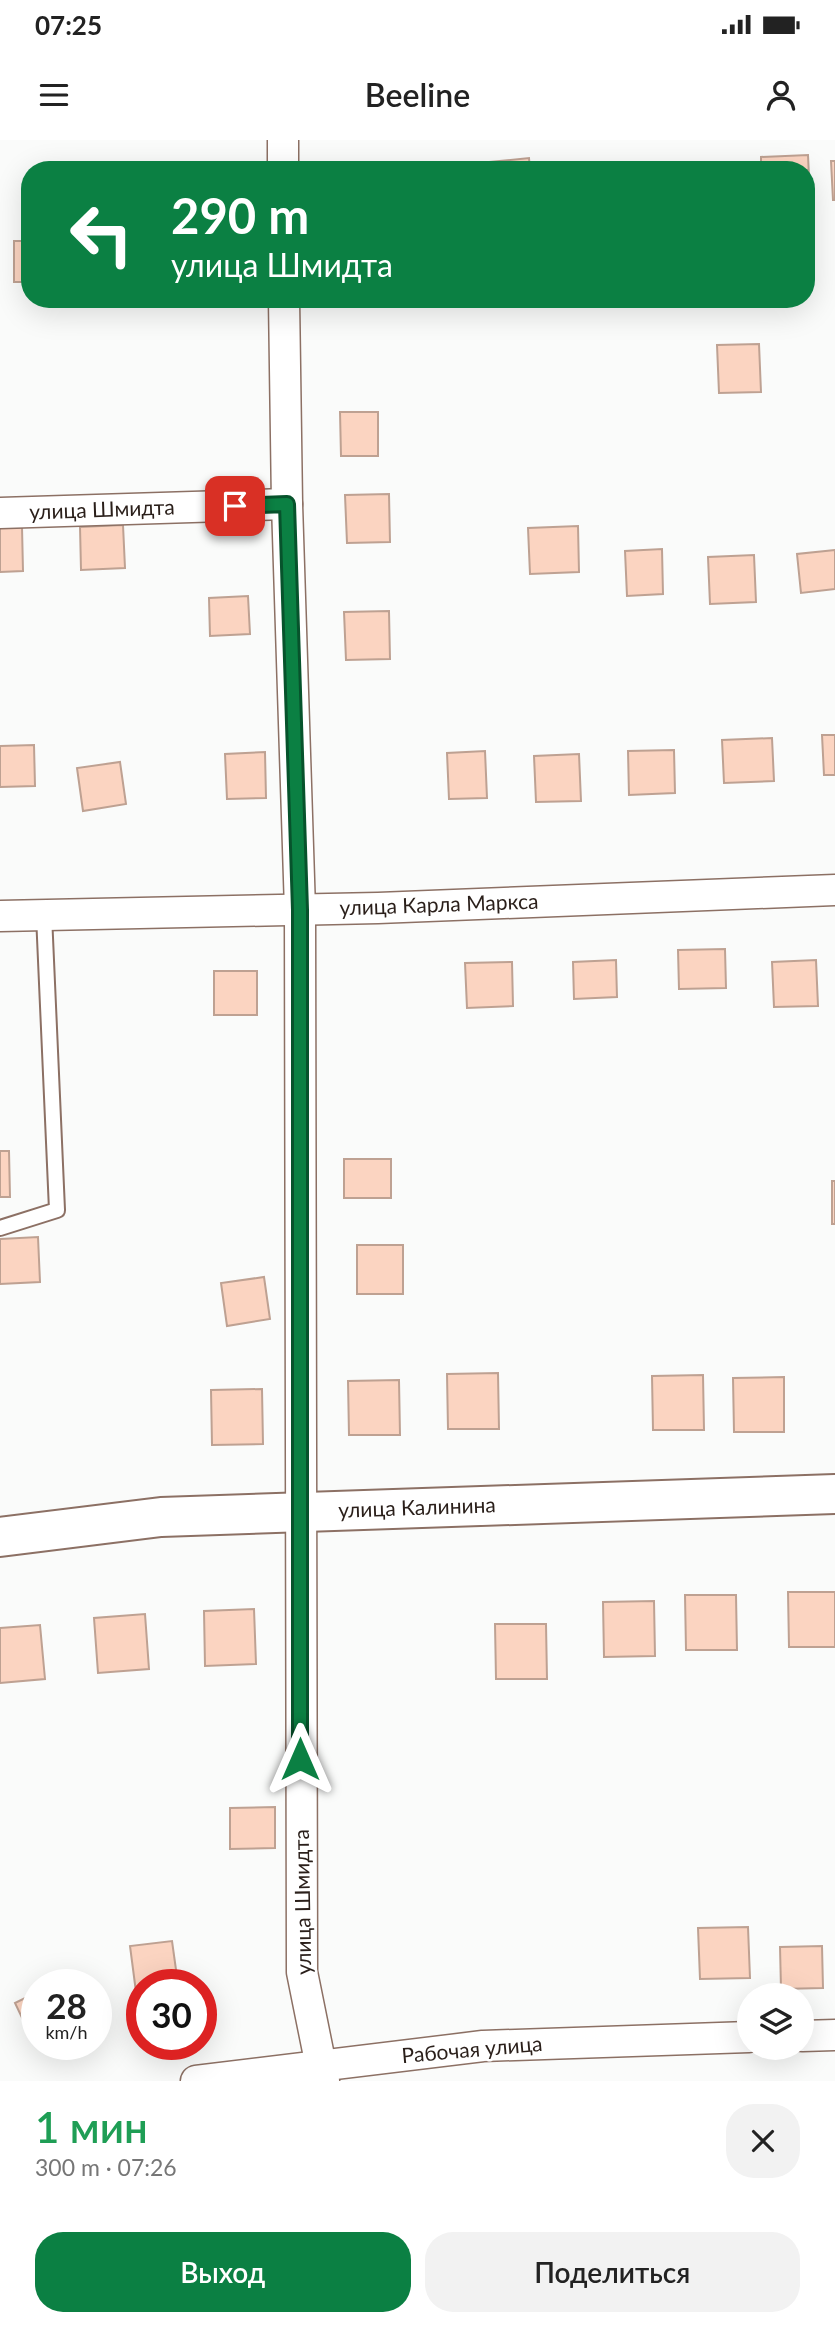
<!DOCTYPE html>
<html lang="ru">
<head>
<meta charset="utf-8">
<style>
  :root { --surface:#fff; --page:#f2f2f2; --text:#222; --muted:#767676; --accent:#0b8043 }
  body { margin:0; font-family:Lato,sans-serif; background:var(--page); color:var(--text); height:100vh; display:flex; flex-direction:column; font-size:26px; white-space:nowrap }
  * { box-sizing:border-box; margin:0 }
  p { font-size:23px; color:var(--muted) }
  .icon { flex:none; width:38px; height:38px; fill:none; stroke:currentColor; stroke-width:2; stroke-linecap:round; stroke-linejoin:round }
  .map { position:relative; height:1941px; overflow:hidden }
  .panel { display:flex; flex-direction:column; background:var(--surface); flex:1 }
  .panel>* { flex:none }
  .banner { position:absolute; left:21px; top:21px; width:794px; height:147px; border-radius:28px; box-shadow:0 7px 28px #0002; background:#0b8043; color:#fff; overflow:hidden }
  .fabs { position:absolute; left:737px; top:1843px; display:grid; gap:14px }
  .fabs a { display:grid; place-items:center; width:77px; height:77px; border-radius:50%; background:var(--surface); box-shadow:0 7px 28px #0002; font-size:35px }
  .speed { position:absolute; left:21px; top:1829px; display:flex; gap:14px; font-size:35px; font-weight:700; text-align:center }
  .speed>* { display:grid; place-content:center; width:91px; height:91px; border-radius:50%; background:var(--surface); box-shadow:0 7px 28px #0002; line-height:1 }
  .speed small { font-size:18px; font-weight:400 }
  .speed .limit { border:10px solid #d22; background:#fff; color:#111 }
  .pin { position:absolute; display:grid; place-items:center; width:60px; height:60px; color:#fff; margin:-30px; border-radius:14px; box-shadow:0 4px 10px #0006 }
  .me { position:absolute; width:77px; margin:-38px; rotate:0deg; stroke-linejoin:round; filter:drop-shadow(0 0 5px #0008) }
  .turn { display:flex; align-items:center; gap:24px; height:147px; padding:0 35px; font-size:32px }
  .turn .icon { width:91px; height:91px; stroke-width:2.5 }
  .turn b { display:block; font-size:49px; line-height:60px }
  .round { display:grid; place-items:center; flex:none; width:74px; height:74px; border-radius:28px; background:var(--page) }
  .overview { display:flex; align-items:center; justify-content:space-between; height:119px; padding:0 35px }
  h1 { font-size:42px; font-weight:600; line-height:52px; color:#1e9e55 }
  .action { display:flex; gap:14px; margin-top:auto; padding:14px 35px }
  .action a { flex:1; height:80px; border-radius:28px; background:var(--accent); color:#fff; font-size:28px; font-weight:600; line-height:80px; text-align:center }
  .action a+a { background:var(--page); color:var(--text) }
  .status { display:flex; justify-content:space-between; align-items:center; height:49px; padding:0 35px; background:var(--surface); direction:ltr }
  .status svg { height:19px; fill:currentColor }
  header { display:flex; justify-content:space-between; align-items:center; height:91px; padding:0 35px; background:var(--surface); font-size:32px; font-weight:600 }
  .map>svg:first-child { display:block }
  .building { fill:#fbd4c1; stroke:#bea192; stroke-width:2 }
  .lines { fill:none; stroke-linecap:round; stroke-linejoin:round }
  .lane-casing { stroke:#8c7064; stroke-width:18 }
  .street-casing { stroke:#8c7064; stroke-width:33 }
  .secondary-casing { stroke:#8c7064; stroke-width:42 }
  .lane { stroke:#fff; stroke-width:14 }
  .street { stroke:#fff; stroke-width:30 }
  .secondary { stroke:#fff; stroke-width:38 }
  .route-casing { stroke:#07532c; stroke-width:18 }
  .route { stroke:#0b8043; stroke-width:12 }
  .labels { text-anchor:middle; stroke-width:5; stroke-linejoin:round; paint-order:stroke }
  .street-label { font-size:21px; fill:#2a1f1a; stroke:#fff }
</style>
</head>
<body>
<div class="status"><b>07:25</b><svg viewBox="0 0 49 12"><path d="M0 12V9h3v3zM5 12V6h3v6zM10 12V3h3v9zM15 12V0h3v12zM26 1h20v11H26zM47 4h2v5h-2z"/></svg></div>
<header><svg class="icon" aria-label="menu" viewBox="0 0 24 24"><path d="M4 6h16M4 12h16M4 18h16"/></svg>Beeline<svg class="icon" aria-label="person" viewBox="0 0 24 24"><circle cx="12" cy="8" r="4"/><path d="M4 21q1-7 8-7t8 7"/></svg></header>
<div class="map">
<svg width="835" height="1941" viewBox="0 0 835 1941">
  <rect width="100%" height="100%" fill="#fafbfa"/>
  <g class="building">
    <path d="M808,15L810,58L807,59V30H761V17Z"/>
    <path d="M529,18L530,30H490V22Z"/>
    <path d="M831,21H835V60H833Z"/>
    <path d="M612,26L613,30H571Z"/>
    <rect x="70" y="29" width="42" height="1"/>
    <rect x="14" y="101" width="16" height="41"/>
    <path d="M759,204L761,252L719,253L717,205Z"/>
    <path d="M340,272H378V316H341Z"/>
    <path d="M389,354L390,402L347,403L345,355Z"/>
    <path d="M123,385L125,428L81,430L80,387Z"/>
    <path d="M578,386L579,432L530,434L528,388Z"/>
    <path d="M22,387L23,431L0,432V388Z"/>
    <path d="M662,409L663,454L627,456L625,411Z"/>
    <path d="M835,410V449L801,453L797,414Z"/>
    <path d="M754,415L756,462L710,464L708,417Z"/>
    <path d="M248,456L250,494L210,496L209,458Z"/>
    <path d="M389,471L390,519L346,520L344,472Z"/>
    <path d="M822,595H835V635H824Z"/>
    <path d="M772,598L774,641L724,643L722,600Z"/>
    <path d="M34,605L35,646L0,647V606Z"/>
    <path d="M674,610L675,653L629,655L628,611Z"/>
    <path d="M485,611L487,658L449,659L447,613Z"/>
    <path d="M265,612L266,658L227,659L225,614Z"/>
    <path d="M579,614L581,661L536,662L534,616Z"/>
    <path d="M120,622L126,664L83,671L77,628Z"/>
    <path d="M725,809L726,848L679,849L678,810Z"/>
    <path d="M616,820L617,857L574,859L573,822Z"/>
    <path d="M816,820L818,866L774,867L772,822Z"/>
    <path d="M512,822L513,866L467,868L465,823Z"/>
    <rect x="214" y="831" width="43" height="44"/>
    <path d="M0,1011H9L10,1057H0Z"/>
    <rect x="344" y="1019" width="47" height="39"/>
    <rect x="832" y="1041" width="3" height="43"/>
    <path d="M38,1097L40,1142L0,1144V1099Z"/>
    <rect x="357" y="1105" width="46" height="49"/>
    <path d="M264,1137L270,1179L227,1186L221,1143Z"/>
    <path d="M498,1233L499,1289H448L447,1234Z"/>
    <path d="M703,1235L704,1290H653L652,1236Z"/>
    <path d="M784,1237V1292H734L733,1238Z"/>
    <path d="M399,1240L400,1295H349L348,1241Z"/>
    <path d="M262,1249L263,1304L212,1305L211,1250Z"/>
    <path d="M788,1452H835V1507H789Z"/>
    <path d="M685,1455H736L737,1510H686Z"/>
    <path d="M654,1461L655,1516L604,1517L603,1462Z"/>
    <path d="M254,1469L256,1524L205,1526L204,1471Z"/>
    <path d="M145,1474L149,1529L98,1533L94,1478Z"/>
    <path d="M495,1484H546L547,1539H496Z"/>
    <path d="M40,1485L45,1539L0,1543V1488Z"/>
    <path d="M275,1667V1708L230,1709V1668Z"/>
    <path d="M748,1787L750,1838L700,1839L698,1788Z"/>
    <path d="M172,1801L178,1844H142V1851L136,1852L130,1806Z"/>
    <path d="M822,1806L823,1848L781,1849L780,1807Z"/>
    <path d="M37,1852V1904L35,1905L15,1863Z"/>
  </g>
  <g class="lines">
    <g class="lane-casing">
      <path id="lane" d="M0,1088L57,1070L44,775"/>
    </g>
    <g class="street-casing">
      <g id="street">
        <path d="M283,0V30"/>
        <path d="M284,159L287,364L300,770L302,1832L324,1941"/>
        <path d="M0,373L287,364"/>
        <path d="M0,776L378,768L835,750"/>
        <path d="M802,1896L835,1895"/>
        <path d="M196,1941L483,1906L749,1897"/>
      </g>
    </g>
    <g class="secondary-casing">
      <path id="secondary" d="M0,1397L161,1377L835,1354"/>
    </g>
    <use href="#lane" class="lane"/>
    <use href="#street" class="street"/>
    <use href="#secondary" class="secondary"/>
  </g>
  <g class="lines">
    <g class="route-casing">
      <path id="route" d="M235,366L287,364L300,770V1619"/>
    </g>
    <use href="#route" class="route"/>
  </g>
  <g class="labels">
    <g class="street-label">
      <text transform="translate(102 370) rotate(-2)" y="7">улица Шмидта</text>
      <text transform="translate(439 765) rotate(-2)" y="7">улица Карла Маркса</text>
      <text transform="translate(417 1368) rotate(-2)" y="7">улица Калинина</text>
      <text transform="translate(303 1762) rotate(-91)" y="7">улица Шмидта</text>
      <text transform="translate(472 1910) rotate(-5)" y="7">Рабочая улица</text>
    </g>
  </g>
</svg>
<div class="fabs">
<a><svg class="icon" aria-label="layers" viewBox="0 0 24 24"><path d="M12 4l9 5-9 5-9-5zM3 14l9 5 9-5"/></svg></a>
</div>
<div class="speed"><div>28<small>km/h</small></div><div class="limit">30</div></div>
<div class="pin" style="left:235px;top:366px;background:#d93025"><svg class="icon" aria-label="arrive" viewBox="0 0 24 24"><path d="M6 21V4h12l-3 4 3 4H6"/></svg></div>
<svg class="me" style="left:300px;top:1619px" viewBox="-20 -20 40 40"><path d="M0-17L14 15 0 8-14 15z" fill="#0b8043" stroke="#fff" stroke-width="4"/></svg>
<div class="banner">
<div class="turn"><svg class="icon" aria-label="left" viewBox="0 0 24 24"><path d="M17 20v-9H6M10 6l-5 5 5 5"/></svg><div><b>290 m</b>улица Шмидта</div></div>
</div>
</div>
<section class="panel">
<div class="overview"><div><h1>1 мин</h1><p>300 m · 07:26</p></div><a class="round"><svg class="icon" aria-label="close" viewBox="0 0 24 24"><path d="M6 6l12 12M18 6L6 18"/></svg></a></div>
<div class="action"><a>Выход</a><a>Поделиться</a></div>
</section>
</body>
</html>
